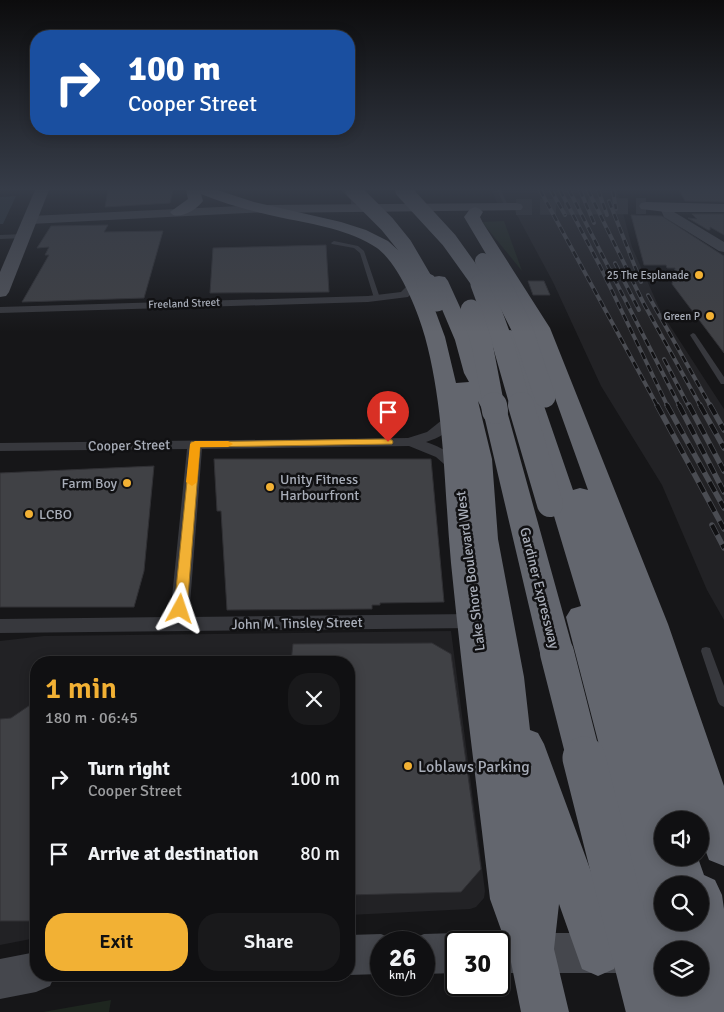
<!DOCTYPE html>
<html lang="en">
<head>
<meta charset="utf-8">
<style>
  :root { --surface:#101012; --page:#19191b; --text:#f1f3f6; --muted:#9c9d9f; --line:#303032; --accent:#f2b134 }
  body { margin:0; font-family:Signika,sans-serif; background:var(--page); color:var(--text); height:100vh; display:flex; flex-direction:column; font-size:19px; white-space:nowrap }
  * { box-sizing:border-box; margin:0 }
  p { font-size:16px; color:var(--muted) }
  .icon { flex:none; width:28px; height:28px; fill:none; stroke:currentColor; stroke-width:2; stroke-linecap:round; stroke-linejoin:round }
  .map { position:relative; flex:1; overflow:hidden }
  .side { position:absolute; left:30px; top:656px; width:325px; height:325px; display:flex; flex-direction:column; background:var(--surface); border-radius:20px; box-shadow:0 2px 12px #0003,0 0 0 1px var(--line) }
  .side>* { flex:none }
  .top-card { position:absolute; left:30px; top:30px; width:325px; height:105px; border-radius:20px; box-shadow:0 2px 12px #0003,0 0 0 1px var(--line); background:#1a4fa0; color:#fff; overflow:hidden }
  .fabs { position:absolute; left:654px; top:811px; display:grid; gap:10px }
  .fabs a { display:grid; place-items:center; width:55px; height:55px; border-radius:50%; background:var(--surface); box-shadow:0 2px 12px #0003,0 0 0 1px var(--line); font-size:25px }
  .speed { position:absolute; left:370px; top:931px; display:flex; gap:10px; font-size:25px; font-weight:700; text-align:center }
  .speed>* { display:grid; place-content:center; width:65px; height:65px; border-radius:50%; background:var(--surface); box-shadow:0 2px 12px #0003,0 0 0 1px var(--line); line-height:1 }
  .speed small { font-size:12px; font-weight:400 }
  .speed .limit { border:2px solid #111; border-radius:8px; background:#fff; color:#111 }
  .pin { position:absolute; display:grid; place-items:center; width:42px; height:42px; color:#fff; margin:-51px -21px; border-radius:50% 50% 50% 0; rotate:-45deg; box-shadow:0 0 5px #0007 }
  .pin .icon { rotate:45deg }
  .me { position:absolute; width:55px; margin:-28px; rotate:5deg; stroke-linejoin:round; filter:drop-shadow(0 0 4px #0008) }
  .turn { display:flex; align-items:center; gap:18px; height:105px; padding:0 15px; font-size:22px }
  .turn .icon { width:65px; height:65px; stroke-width:2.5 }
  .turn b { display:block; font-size:35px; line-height:42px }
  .round { display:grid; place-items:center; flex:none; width:52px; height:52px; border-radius:20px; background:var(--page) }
  .head { display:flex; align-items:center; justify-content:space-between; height:85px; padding:0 15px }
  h1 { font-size:30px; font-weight:600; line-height:38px; color:var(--accent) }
  .primary-button { display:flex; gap:10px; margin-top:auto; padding:10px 15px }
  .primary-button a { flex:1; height:58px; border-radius:20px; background:var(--accent); color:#111; font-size:20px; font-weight:600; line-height:58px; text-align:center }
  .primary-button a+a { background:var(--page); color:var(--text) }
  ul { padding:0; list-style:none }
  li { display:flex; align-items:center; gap:15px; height:75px; padding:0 15px }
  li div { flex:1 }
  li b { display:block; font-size:19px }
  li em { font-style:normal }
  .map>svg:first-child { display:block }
  .built { fill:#222225 }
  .green { fill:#1e261f }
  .water { fill:#2c353c }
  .building { fill:#404145; stroke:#303034 }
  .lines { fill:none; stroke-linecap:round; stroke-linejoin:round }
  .primary-tunnel { stroke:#333438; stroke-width:16; stroke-dasharray:16 8; stroke-linecap:butt }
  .lane { fill:#37383d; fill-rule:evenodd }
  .street { fill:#37383d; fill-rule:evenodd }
  .secondary { fill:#45474d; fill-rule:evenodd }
  .primary { fill:#53555c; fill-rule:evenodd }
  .highway { fill:#63666e; fill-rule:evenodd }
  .rail-far1-casing { stroke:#4a4c52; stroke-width:4 }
  .rail-casing { stroke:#4a4c52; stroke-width:5.5 }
  .rail-far1 { stroke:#111113; stroke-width:2.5; stroke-dasharray:7; stroke-linecap:butt }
  .rail { stroke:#111113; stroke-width:4; stroke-dasharray:11; stroke-linecap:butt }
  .highway-bridge-far4 { stroke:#63666e; stroke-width:16 }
  .highway-bridge-far3 { stroke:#63666e; stroke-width:21 }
  .highway-bridge-far2 { stroke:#63666e; stroke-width:26 }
  .highway-bridge-far1 { stroke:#63666e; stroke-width:34 }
  .highway-bridge { stroke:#63666e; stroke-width:43 }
  .route { fill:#f2b134; stroke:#9d7322 }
  .slow { fill:#f59e0b }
  .poi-dot { fill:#f2b134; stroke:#111113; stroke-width:2 }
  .labels { text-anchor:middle; stroke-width:5; stroke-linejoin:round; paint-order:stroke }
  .far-poi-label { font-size:11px; fill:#a8adb8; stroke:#111113; text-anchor:end }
  .far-street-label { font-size:11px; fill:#a8adb8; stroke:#111113 }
  .street-label { font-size:14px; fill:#a8adb8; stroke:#111113 }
  .poi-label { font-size:14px; fill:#a8adb8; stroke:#111113; text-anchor:start }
  .near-poi-label { font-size:16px; fill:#a8adb8; stroke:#111113; text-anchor:start }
</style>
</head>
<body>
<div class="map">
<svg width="724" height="1012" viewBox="0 0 724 1012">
  <rect width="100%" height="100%" fill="#161618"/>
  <g class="built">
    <path d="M492,190H617L632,247L661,312L724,409V620L707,590L662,485L601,386L553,282L511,204L497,203Z"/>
    <path d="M451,631L485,891L484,898L476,907L470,909L349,915V662H36V938L0,945V641L44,636Z"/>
  </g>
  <g class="green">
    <path d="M504,221L522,271L482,222Z"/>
    <path d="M111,1000L109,1012H43Z"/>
  </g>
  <path class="water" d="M16,196L3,224H0V197Z"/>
  <g class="building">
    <path d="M108,190H173L170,203L105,207Z"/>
    <path d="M679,190H724V202L685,201Z"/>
    <path d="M692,214H724V235L710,227V230H708L688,218L697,219Z"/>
    <path d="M631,215L662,216L724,256V353L672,284L675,268H667L666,265H644Z"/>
    <path d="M108,225L104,232L163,231L144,298L22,302L49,255H45L49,247L37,248L51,226Z"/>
    <path d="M326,245L329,292L210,293L213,248Z"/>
    <path d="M528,281H544L550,295H533Z"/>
    <path d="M214,459H431L444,602L380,603V605H372V609L227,610L221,511H217Z"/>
    <path d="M154,466L144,571L134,607H0V473Z"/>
    <path d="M432,643L451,654L481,869L461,892L349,895V662H291L293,644Z"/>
    <path d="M36,701V921H0V719L11,718Z"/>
  </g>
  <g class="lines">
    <path class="primary-tunnel" d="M516,207L646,206"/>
    <g class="lane">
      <path d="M341,190H346L355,199V209H351V200Z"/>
      <path d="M497,190H501L509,208L505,207Z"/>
      <path d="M0,235L23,234L26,236L23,238L0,239Z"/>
      <path d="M334,241L358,246L364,251L380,298L379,299L374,298L360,253L354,248L332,244L331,243Z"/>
      <path d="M693,333L695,334L724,377V384H721L690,335Z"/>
      <path d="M706,647L710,648L711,651L724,686V707L720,705L718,702L701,651L702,648Z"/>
    </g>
    <g class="street">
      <path d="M413,283L418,286L408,297L368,302L0,313V307L368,296L401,292L409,284Z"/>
      <path d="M452,415L457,416L459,419C451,431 439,438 426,442C441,447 455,455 465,468L462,471H452L436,457L409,446L202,449L189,617L474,614L481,616L484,621L481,626L474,628L0,633V619L170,617L187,449L0,451V443L408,438L427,432L447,416Z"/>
    </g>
    <g class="secondary">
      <path d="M666,204L671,205L674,212L724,242V252L719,251L664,217L660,208Z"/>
      <path d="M263,205L268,206L269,209L268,212L30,224L23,220L30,216Z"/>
      <path d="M456,933L470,939L472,942H456V973L424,974V942H409L410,940L424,934Z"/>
      <path d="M499,933H662L676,939L681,950H662V973H499V942H483L485,939Z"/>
      <path d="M381,934L395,940L396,942H381V974L349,975V935Z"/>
      <path d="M36,952V975H55L50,986L36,992L0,999V959Z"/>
    </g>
    <g class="primary">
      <path d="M35,190H49L9,292L6,296L0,297V272Z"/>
      <path d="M646,202L724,204V212H666L641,209L639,206L641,203Z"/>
      <path d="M516,203L521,204L523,207L521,210L263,213L258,212L256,209L258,206L263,205Z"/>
    </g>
    <g class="highway">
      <path d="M186,190H217L254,202L341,222L366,230L388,241L408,259L435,310L445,337L456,383L469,382L464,373L455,340L430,281L433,277L439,276L445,277L448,281L475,340L486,373L507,411L574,653L569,662L557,666L545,662L540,653L483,411L478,401L492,459L498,539L524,677L530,730L538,733L544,744L621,953L614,969L598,976L582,969L559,904L554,949L569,1012H521L509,952L490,899C477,787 462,675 451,563C444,488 445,410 425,337C418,311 399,264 377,248C350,230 314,224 283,218C255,212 228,205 201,194L203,201C197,209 183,218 173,215L170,212L188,199Z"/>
      <path d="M475,207L480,209L483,212L480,217L483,223L550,328L668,624L724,786V866L709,860L700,836V820H662V858H698L704,875L715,880L722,895L724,909V1012H668L661,988L662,985V988H700V950H662V968L659,966L652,950L566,617L571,609L581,606L500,336L503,332L510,330L517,332L520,336L573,490L580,488L588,490L530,328L464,217L470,209ZM662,885H700V922H662Z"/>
    </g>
    <g class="rail-far1-casing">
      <g id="rail-far1">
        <path d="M540,190L658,407"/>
        <path d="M551,190L565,215"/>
        <path d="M560,190L600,266L668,407"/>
        <path d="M569,190L680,407"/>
        <path d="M580,190L594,223"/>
        <path d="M588,190L644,304L701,407"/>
        <path d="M598,190L607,215"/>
        <path d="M613,190L616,209"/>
        <path d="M609,201L641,282"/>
        <path d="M615,263L639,310"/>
        <path d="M648,295L711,407"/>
        <path d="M664,359L689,407"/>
      </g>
    </g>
    <g class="rail-casing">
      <g id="rail">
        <path d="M657,405L724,529"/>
        <path d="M667,405L724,508"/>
        <path d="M679,405L724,492"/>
        <path d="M689,405L724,471"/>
        <path d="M700,405L724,448"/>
        <path d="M710,405L724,430"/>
        <path d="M712,525L724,548"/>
      </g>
    </g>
    <use href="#rail-far1" class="rail-far1"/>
    <use href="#rail" class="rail"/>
    <g class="highway-bridge-far4">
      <path d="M353,190L387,224L404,245L428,286"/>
      <path d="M403,190L449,240L482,286"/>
      <path d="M483,261L500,286"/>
    </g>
    <g class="highway-bridge-far3">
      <path d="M427,284L437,301"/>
      <path d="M481,284L503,344L521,407"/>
      <path d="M500,284L521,326L545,397"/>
      <path d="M471,310L482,344L494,407"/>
    </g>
    <g class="highway-bridge-far2">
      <path d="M494,405L495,411"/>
      <path d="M521,405L550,504"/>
    </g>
    <path class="highway-bridge-far1" d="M557,653L584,759"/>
    <path class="highway-bridge" d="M584,758L648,1012"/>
  </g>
  <linearGradient id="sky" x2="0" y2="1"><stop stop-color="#0c0c0d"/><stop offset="0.57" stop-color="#363c48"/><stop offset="1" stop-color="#363c48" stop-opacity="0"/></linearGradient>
  <rect width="724" height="332" fill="url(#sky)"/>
  <path class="route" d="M388,439L392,440L393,442L392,444L200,447L187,609L185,612H176L174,609L191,442Z"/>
  <path class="slow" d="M195,441H228L233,444L228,447H200L197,482L192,486L186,482L190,444Z"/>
  <g class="poi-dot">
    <circle cx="699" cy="275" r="5"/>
    <circle cx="710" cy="316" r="5"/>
    <circle cx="127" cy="483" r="5"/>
    <circle cx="270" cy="487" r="5"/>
    <circle cx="29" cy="514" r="5"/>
    <circle cx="408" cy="766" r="5"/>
  </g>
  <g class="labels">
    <g class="far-poi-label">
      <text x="689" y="279">25 The Esplanade</text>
      <text x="700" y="320">Green P</text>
    </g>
    <g class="far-street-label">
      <text transform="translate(184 303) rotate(-2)" y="4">Freeland Street</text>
    </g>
    <g class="street-label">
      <text transform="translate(129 445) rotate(-1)" y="5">Cooper Street</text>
      <text transform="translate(470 571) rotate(-97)" y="5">Lake Shore Boulevard West</text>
      <text transform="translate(540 588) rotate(76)" y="5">Gardiner Expressway</text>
      <text transform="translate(297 623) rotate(-1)" y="5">John M. Tinsley Street</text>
    </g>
    <g class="poi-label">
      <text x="280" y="484">Unity Fitness<tspan x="280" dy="16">Harbourfront</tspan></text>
      <text x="117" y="488" text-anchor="end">Farm Boy</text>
      <text x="39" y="519">LCBO</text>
    </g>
    <g class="near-poi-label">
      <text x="418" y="772">Loblaws Parking</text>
    </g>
  </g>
</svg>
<div class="fabs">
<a><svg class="icon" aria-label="sound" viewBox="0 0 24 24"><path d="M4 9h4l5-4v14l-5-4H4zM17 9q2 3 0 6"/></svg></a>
<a><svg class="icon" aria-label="search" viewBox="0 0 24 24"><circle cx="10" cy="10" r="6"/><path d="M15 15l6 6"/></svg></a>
<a><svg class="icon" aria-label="layers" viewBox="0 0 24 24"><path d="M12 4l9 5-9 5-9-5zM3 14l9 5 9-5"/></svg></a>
</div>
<div class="speed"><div>26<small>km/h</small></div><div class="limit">30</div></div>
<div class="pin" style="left:388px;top:442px;background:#d93025"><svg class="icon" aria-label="arrive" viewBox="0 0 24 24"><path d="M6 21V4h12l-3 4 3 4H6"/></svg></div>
<svg class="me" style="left:180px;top:609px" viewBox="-20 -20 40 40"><path d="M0-17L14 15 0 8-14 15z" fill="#f2b134" stroke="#fff" stroke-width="4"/></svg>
<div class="top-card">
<div class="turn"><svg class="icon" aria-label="right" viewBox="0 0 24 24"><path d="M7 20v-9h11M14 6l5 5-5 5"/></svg><div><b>100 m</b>Cooper Street</div></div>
</div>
<section class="side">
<div class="head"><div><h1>1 min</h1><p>180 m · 06:45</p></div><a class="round"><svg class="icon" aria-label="close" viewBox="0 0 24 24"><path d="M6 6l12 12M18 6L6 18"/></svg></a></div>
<ul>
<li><svg class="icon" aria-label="right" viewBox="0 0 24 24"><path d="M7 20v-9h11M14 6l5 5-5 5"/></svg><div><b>Turn right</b><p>Cooper Street</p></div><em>100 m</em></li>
<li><svg class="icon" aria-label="arrive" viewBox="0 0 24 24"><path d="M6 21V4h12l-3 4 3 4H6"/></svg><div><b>Arrive at destination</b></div><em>80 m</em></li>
</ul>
<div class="primary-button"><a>Exit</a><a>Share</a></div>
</section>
</div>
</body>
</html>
